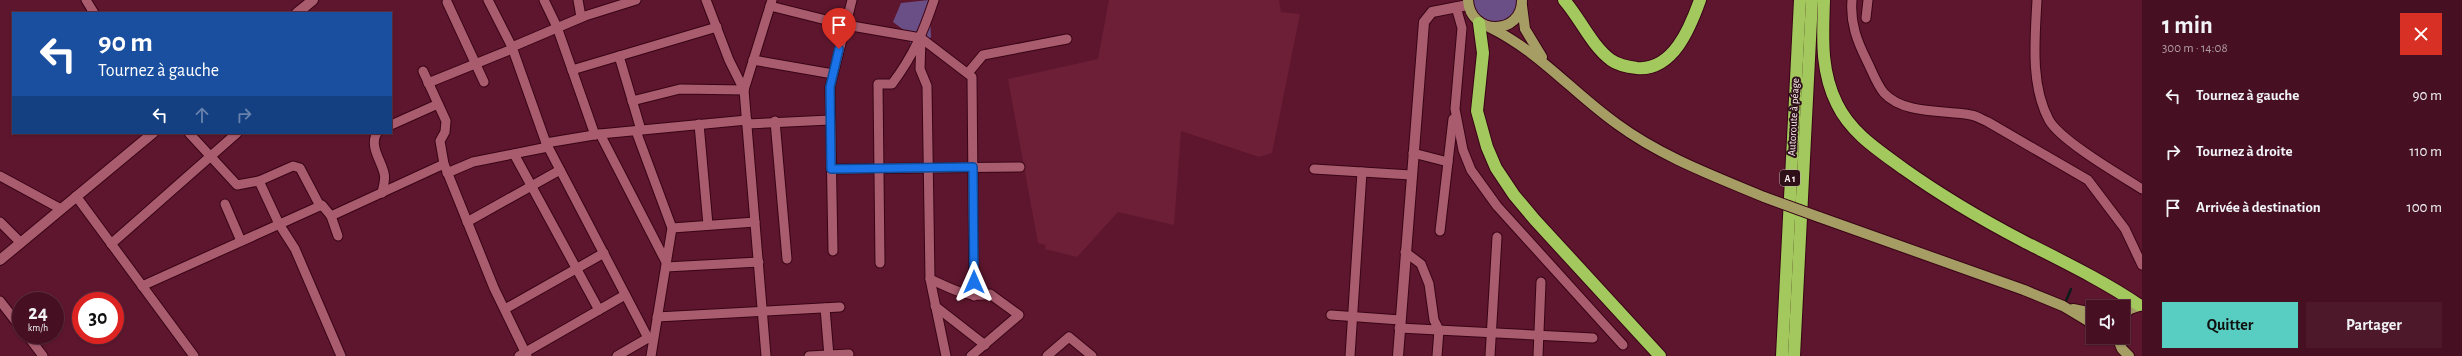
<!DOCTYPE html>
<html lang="fr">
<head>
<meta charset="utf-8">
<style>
  :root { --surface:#461022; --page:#4d192a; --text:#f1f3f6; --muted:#b09da5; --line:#5e3040; --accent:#57cec1 }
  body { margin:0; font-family:"Alegreya Sans",sans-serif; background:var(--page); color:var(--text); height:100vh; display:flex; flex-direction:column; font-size:15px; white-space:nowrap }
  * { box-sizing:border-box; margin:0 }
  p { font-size:13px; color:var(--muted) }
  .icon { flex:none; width:22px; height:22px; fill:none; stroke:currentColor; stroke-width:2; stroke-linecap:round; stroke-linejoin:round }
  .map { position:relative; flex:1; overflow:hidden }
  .side { display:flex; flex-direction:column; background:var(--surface); width:320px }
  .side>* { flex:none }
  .top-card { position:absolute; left:12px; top:12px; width:380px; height:122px; border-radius:0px; box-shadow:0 1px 3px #0004,0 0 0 1px var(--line); background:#1a4fa0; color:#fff; overflow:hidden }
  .fabs { position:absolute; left:2086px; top:300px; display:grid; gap:8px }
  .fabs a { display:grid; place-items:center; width:44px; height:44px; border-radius:0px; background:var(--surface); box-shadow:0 1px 3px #0004,0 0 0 1px var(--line); font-size:20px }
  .speed { position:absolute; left:12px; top:292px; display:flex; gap:8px; font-size:20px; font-weight:700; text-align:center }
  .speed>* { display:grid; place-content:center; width:52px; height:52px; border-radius:50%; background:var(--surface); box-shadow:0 1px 3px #0004,0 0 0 1px var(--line); line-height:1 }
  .speed small { font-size:10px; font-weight:400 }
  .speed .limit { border:6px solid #d22; background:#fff; color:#111 }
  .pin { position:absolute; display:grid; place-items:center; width:34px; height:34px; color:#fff; margin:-41px -17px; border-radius:50% 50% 50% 0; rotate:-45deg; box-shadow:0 0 4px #0007 }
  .pin .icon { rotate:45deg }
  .me { position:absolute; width:44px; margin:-22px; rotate:0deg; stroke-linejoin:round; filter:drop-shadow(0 0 3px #0008) }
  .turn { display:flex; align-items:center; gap:14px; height:84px; padding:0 20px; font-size:18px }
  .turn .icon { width:52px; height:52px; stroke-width:2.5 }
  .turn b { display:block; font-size:28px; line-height:34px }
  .lanes { display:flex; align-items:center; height:38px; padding:0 20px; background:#0003; justify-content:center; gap:20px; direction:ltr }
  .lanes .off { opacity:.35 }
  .round { display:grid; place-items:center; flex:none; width:42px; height:42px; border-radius:0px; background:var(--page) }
  .headline { display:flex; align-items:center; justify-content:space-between; height:68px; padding:0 20px }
  h1 { font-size:24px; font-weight:600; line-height:30px }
  .cta { display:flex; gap:8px; margin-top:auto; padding:8px 20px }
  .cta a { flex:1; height:46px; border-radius:0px; background:var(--accent); color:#111; font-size:16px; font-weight:600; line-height:46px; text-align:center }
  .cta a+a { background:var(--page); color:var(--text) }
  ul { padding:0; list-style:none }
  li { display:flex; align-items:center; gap:12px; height:56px; padding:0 20px }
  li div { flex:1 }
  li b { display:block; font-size:15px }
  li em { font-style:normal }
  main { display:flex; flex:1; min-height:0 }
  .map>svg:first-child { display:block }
  .built { fill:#6d1f38 }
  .green { fill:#6a4f86 }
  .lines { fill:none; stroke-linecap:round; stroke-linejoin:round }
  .stream { stroke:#0d1c1a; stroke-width:2.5 }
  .minor-casing { stroke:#390416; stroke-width:11 }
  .tertiary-casing { stroke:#390416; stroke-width:12 }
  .primary-casing { stroke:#390416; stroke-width:12 }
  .motorway-casing { stroke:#390416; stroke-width:14 }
  .minor { stroke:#aa5c6f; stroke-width:9 }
  .tertiary { stroke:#aa5c6f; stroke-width:10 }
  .primary { stroke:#a69d65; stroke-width:10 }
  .motorway { stroke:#a3c95e; stroke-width:12 }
  .primary-bridge-casing { stroke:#390416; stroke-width:12; stroke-linecap:butt }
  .primary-bridge { stroke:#a69d65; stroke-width:10 }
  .route-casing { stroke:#114b97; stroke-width:10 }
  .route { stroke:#1a73e8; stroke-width:7 }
  .labels { text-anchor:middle; stroke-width:4; stroke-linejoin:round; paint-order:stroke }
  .shield { fill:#2f1018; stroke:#beaeb1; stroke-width:1 }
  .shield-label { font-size:10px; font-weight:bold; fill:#fbf1f3 }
  .street-label { font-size:11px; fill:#fbf1f3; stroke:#2f1018 }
</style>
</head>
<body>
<main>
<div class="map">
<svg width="2142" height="356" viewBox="0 0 2142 356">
  <rect width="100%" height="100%" fill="#5d162d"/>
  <path class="built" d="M1109,0H1279L1281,12L1300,14L1272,153L1259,157L1181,131L1174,225L1118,212L1077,257L1045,249L1046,245L1038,243L1008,79L1098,59Z"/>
  <g class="green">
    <path d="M929,0L931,37L922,47L911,48L909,34L893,22L901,3Z"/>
    <path d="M1472,0H1519L1515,14L1497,24L1478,17Z"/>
  </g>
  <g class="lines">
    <path class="stream" d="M2066,301L2071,289"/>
    <g class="minor-casing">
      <g id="minor">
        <path d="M86,0L94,13"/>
        <path d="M488,0L512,47L546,143L648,338"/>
        <path d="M544,0L557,27L595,135"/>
        <path d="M578,0L581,17"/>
        <path d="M706,0L729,60L744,90"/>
        <path d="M1852,0C1850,23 1857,41 1867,61C1872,71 1877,85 1884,93C1904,115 1946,110 1971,115C1977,116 1983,120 1988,122L2088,180L2125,229L2142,265"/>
        <path d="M2037,0C2035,38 2030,85 2049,120C2061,141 2120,175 2142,189"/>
        <path d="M447,2L484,82"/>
        <path d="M770,6L846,25L921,38L972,77L974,296"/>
        <path d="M1456,7L1462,28L1455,109L1463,150L1471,170L1497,206L1623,345"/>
        <path d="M1866,18L1868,0"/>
        <path d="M921,38L920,69L927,86L930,279L946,356"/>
        <path d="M512,47L585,16L636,0"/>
        <path d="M619,56L641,130"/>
        <path d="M753,60L833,74"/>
        <path d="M572,70L717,27"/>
        <path d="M423,71L446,121L445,132L440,141L444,164L494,288L527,356"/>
        <path d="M968,73L983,55L1067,39"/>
        <path d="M428,83L512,49"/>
        <path d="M632,101L680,89L744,90"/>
        <path d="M775,121L787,259"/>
        <path d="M699,124L708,225"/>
        <path d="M747,124L830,120"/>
        <path d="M391,125L438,104"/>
        <path d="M636,131L672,228L651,356"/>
        <path d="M189,133L237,185L259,181L293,166L300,168L320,206"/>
        <path d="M377,133C369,146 381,160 384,173C386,179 383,187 382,193"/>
        <path d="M600,134L666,262"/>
        <path d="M546,143L600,134L747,120"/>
        <path d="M1413,153L1448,162"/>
        <path d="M514,154L599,310"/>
        <path d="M831,169L1020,167"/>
        <path d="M1314,169L1411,175"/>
        <path d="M447,173L473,162L548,147"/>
        <path d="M0,176L61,209"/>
        <path d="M259,181L279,224L295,249L341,356"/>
        <path d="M76,196L194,356"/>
        <path d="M225,204L241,241"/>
        <path d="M0,222L21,243"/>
        <path d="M467,222L560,170"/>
        <path d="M672,228L755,222"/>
        <path d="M1440,231L1453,119"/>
        <path d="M338,236L331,216L444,164"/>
        <path d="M111,244L237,133"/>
        <path d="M833,251L830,87L852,0"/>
        <path d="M1405,252L1421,264L1429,284L1434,320L1439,330L1437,356"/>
        <path d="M880,263L878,84H892C913,56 923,33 934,0"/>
        <path d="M666,267L759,262"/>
        <path d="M930,279C950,288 968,299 990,294L1019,315L971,356"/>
        <path d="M142,286L322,205L331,216"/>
        <path d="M0,301L21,328"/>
        <path d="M935,306L985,345"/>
        <path d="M825,308L829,356"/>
        <path d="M505,309L604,253"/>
        <path d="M1331,315L1400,320"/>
        <path d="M657,317L840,307"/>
        <path d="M1399,328L1593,338"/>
        <path d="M27,335L43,356"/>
        <path d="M519,356L625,295"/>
        <path d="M617,356L648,338L652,339"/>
        <path d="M766,356L744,90L772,0"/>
        <path d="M809,356L849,354"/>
        <path d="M1047,356L1069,337L1092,356"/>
        <path d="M1350,356L1362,172"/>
        <path d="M1490,356L1497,237"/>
        <path d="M1538,356L1541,282"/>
      </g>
    </g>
    <g class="tertiary-casing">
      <g id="tertiary">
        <path d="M297,13L313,0"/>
        <path d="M0,260L153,133"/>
        <path d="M1398,356L1424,22L1432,12L1468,5"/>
      </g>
    </g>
    <g class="primary-casing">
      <g id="primary">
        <path d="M1468,0C1470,36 1522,36 1522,0"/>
        <path d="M1522,6L1525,29L1542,57"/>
        <path d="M1489,27C1540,52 1572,92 1617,124C1662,157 1714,176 1764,197"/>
        <path d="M1819,217L2024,290L2063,306L2093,324"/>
        <path d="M2073,309L2093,313"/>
        <path d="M2123,315L2130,309L2142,305"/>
        <path d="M2117,337L2122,349L2129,356"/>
      </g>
    </g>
    <g class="motorway-casing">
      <g id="motorway">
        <path d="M1564,0C1580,18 1591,45 1611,60C1618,65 1628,67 1637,68C1673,71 1690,28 1700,0"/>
        <path d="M1824,0C1823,36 1820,70 1837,104C1851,133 1878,150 1904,169C1942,196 1981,219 2023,241C2062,261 2102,280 2139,305"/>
        <path d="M1479,23L1483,53L1477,111L1487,147L1496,168L1514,195L1535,220L1660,356"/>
        <path d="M1782,356L1800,0"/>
        <path d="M1794,356L1812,0"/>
      </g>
    </g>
    <use href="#minor" class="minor"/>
    <use href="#tertiary" class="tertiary"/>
    <use href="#primary" class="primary"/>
    <use href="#motorway" class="motorway"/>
    <g class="primary-bridge-casing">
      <path id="primary-bridge" d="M1764,197L1819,217"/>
    </g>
    <use href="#primary-bridge" class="primary-bridge"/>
  </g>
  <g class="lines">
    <g class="route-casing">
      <path id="route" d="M839,49L830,87L831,169L973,167L974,282"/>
    </g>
    <use href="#route" class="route"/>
  </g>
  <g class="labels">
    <rect class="shield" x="1780" y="170" width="20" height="16" rx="3"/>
    <g class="shield-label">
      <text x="1790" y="182">A 1</text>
    </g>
    <g class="street-label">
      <text transform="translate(1793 117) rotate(-87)" y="4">Autoroute à péage</text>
    </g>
  </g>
</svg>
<div class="fabs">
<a><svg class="icon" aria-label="sound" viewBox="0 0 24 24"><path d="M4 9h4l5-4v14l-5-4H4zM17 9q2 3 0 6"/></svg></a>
</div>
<div class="speed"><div>24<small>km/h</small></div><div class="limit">30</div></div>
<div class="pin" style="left:839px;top:49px;background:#d93025"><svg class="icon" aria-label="arrive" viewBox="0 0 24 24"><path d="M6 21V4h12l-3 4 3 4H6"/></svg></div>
<svg class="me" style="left:974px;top:282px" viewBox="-20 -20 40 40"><path d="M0-17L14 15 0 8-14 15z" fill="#1a73e8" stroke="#fff" stroke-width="4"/></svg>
<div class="top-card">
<div class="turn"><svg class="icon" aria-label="left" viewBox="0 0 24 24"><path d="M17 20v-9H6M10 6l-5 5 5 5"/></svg><div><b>90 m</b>Tournez à gauche</div></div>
<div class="lanes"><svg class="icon" aria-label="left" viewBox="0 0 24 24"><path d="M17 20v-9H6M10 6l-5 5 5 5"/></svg><svg class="icon off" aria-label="ahead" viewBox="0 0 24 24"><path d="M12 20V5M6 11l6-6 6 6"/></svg><svg class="icon off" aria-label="right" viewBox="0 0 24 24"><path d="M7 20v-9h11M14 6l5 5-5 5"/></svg></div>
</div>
</div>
<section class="side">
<div class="headline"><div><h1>1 min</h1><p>300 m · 14:08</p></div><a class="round" style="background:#d93025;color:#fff"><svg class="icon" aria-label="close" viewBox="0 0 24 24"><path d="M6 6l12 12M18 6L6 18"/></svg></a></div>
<ul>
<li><svg class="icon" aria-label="left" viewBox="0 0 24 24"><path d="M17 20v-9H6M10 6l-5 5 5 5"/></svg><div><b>Tournez à gauche</b></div><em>90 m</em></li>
<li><svg class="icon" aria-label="right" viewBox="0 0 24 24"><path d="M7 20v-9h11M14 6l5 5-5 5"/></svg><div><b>Tournez à droite</b></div><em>110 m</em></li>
<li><svg class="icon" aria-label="arrive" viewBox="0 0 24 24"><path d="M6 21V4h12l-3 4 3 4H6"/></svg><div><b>Arrivée à destination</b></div><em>100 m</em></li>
</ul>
<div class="cta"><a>Quitter</a><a>Partager</a></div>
</section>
</main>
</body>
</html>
